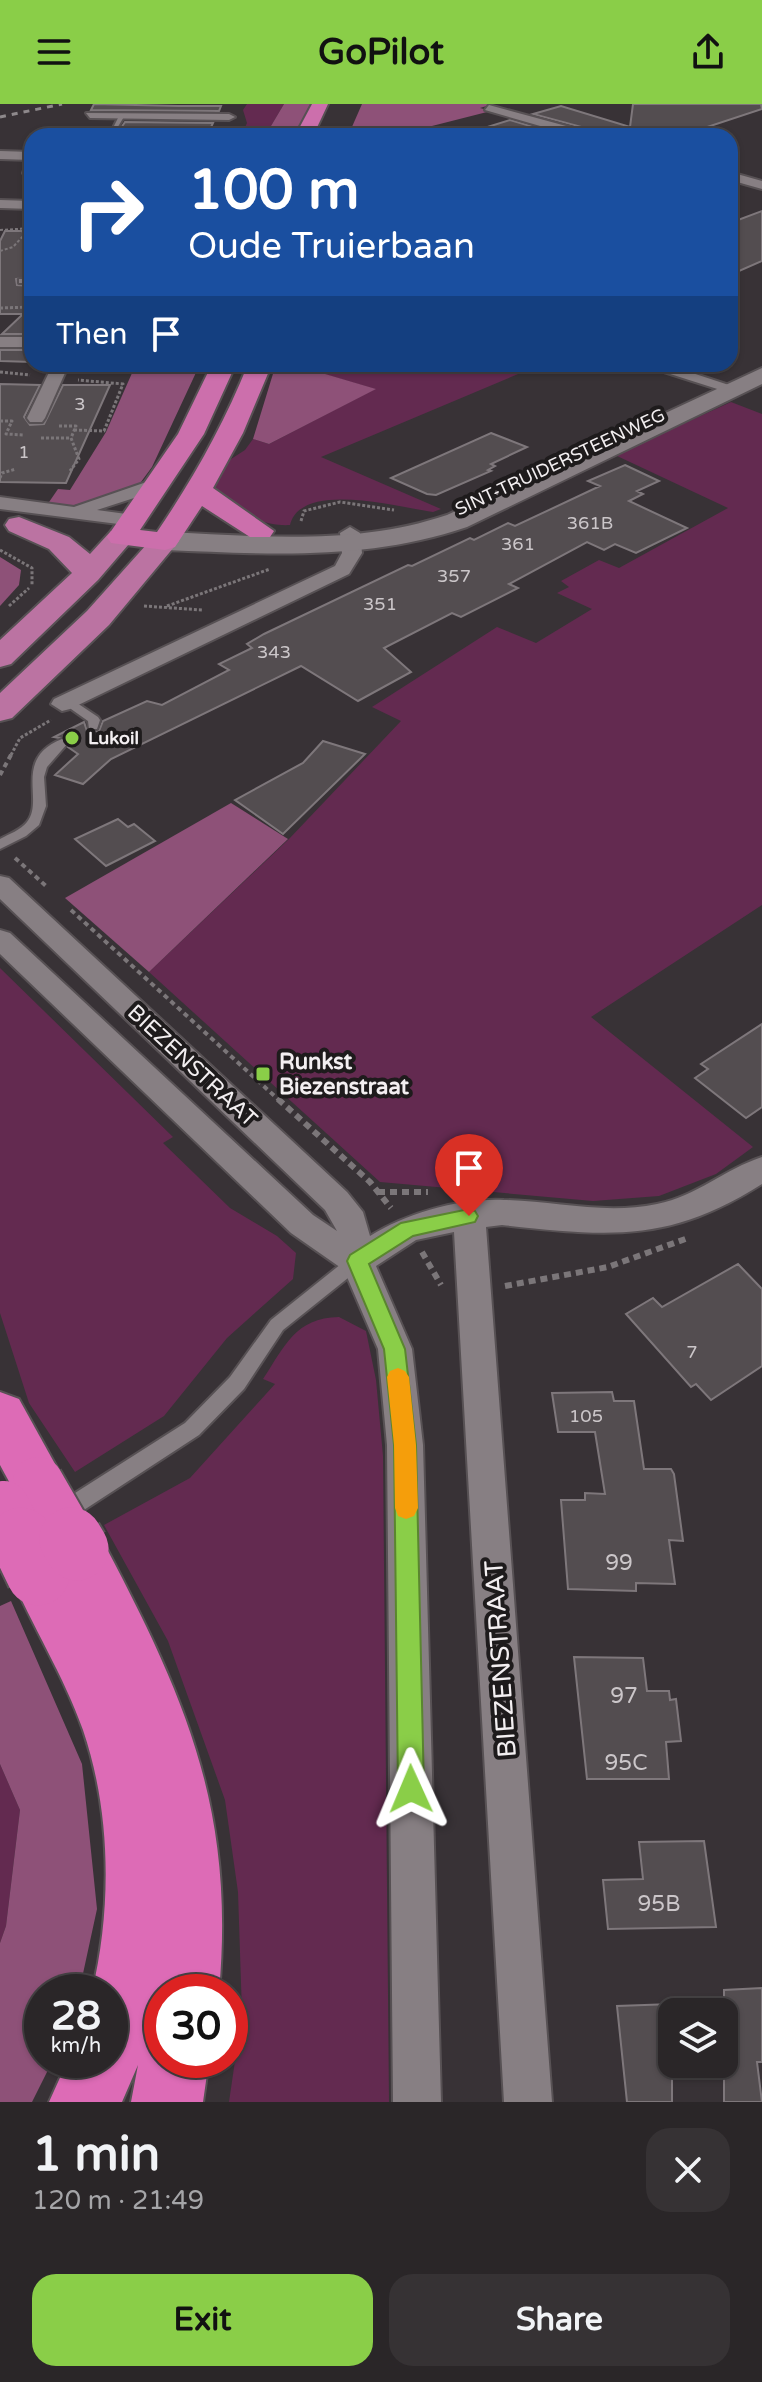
<!DOCTYPE html>
<html lang="en">
<head>
<meta charset="utf-8">
<style>
  :root { --surface:#2a2628; --page:#363234; --text:#f1f3f6; --muted:#a5a5a8; --line:#464345; --accent:#8ace48 }
  body { margin:0; font-family:"Varela Round",sans-serif; background:var(--page); color:var(--text); height:100vh; display:flex; flex-direction:column; font-size:30px; white-space:nowrap }
  * { box-sizing:border-box; margin:0 }
  p { font-size:26px; color:var(--muted) }
  .icon { flex:none; width:44px; height:44px; fill:none; stroke:currentColor; stroke-width:2; stroke-linecap:round; stroke-linejoin:round }
  .map { position:relative; height:1998px; overflow:hidden }
  .sheet { display:flex; flex-direction:column; background:var(--surface); flex:1 }
  .sheet>* { flex:none }
  .guide { position:absolute; left:24px; top:24px; width:714px; height:244px; border-radius:24px; box-shadow:0 2px 6px #0004,0 0 0 2px var(--line); background:#1a4fa0; color:#fff; overflow:hidden }
  .controls { position:absolute; left:658px; top:1894px; display:grid; gap:16px }
  .controls a { display:grid; place-items:center; width:80px; height:80px; border-radius:16px; background:var(--surface); box-shadow:0 2px 6px #0004,0 0 0 2px var(--line); font-size:40px }
  .speed { position:absolute; left:24px; top:1870px; display:flex; gap:16px; font-size:40px; font-weight:700; text-align:center }
  .speed>* { display:grid; place-content:center; width:104px; height:104px; border-radius:50%; background:var(--surface); box-shadow:0 2px 6px #0004,0 0 0 2px var(--line); line-height:1 }
  .speed small { font-size:20px; font-weight:400 }
  .speed .limit { border:12px solid #d22; background:#fff; color:#111 }
  .pin { position:absolute; display:grid; place-items:center; width:68px; height:68px; color:#fff; margin:-82px -34px; border-radius:50% 50% 50% 0; rotate:-45deg; box-shadow:0 0 8px #0007 }
  .pin .icon { rotate:45deg }
  .me { position:absolute; width:88px; margin:-44px; rotate:359deg; stroke-linejoin:round; filter:drop-shadow(0 0 6px #0008) }
  .turn { display:flex; align-items:center; gap:28px; height:168px; padding:0 32px; font-size:36px }
  .turn .icon { width:104px; height:104px; stroke-width:2.5 }
  .turn b { display:block; font-size:56px; line-height:68px }
  .then { display:flex; align-items:center; height:76px; padding:0 32px; background:#0003; gap:16px; font-size:30px }
  .round { display:grid; place-items:center; flex:none; width:84px; height:84px; border-radius:24px; background:var(--page) }
  .head { display:flex; align-items:center; justify-content:space-between; height:136px; padding:0 32px }
  h1 { font-size:48px; font-weight:700; line-height:60px }
  .primary-button { display:flex; gap:16px; margin-top:auto; padding:16px 32px }
  .primary-button a { flex:1; height:92px; border-radius:24px; background:var(--accent); color:#111; font-size:32px; font-weight:700; line-height:92px; text-align:center }
  .primary-button a+a { background:var(--page); color:var(--text) }
  header { display:flex; justify-content:space-between; align-items:center; height:104px; padding:0 32px; background:var(--accent); color:#111; font-size:36px; font-weight:700 }
  .map>svg:first-child { display:block }
  .green { fill:#632a50 }
  .forest { fill:#8e5178 }
  .building { fill:#534d50; stroke:#7e777b; stroke-width:2 }
  .lines { fill:none; stroke-linecap:round; stroke-linejoin:round }
  .service-casing { stroke:#575154; stroke-width:4 }
  .minor-casing { stroke:#575154; stroke-width:4 }
  .secondary-casing { stroke:#575154; stroke-width:4 }
  .primary-casing { stroke:#575154; stroke-width:4 }
  .trunk-casing { stroke:#575154; stroke-width:4 }
  .motorway-casing { stroke:#575154; stroke-width:4 }
  .path-far3 { stroke:#7b7679; stroke-width:2; stroke-dasharray:3 2; stroke-linecap:butt }
  .path-far2 { stroke:#7b7679; stroke-width:3; stroke-dasharray:3 2; stroke-linecap:butt }
  .path-far1 { stroke:#7b7679; stroke-width:4; stroke-dasharray:5 4; stroke-linecap:butt }
  .path { stroke:#7b7679; stroke-width:6; stroke-dasharray:7 5; stroke-linecap:butt }
  .service { fill:#877f83; fill-rule:evenodd }
  .minor { fill:#877f83; fill-rule:evenodd }
  .secondary { fill:#877f83; fill-rule:evenodd }
  .primary { fill:#bb73a2; fill-rule:evenodd }
  .trunk { fill:#cc6fac; fill-rule:evenodd }
  .motorway { fill:#dd6bb6; fill-rule:evenodd }
  .rail { stroke:#8e898c; stroke-width:3; stroke-dasharray:6 6; stroke-linecap:butt }
  .motorway-bridge-far1-casing { stroke:#575154; stroke-width:54; stroke-linecap:butt }
  .motorway-bridge-casing { stroke:#575154; stroke-width:67; stroke-linecap:butt }
  .motorway-bridge-far1 { stroke:#dd6bb6; stroke-width:50 }
  .motorway-bridge { stroke:#dd6bb6; stroke-width:63 }
  .route { fill:#8ace48; stroke:#5a862f; stroke-width:2 }
  .slow { fill:#f59e0b }
  .poi-dot { fill:#8ace48; stroke:#1e1b1c; stroke-width:3 }
  .labels { text-anchor:middle; stroke-width:8; stroke-linejoin:round; paint-order:stroke }
  .number-label { font-size:18px; fill:#cbc6c9 }
  .far-street-label { font-size:18px; fill:#f3eff1; stroke:#1e1b1c }
  .far-poi-label { font-size:18px; font-weight:bold; fill:#f3eff1; stroke:#1e1b1c; text-anchor:start }
  .poi-label { font-size:22px; font-weight:bold; fill:#f3eff1; stroke:#1e1b1c; text-anchor:start }
  .street-label { font-size:22px; fill:#f3eff1; stroke:#1e1b1c }
  .near-number-label { font-size:22px; fill:#cbc6c9 }
  .near-street-label { font-size:26px; fill:#f3eff1; stroke:#1e1b1c }
</style>
</head>
<body>
<header><svg class="icon" aria-label="menu" viewBox="0 0 24 24"><path d="M4 6h16M4 12h16M4 18h16"/></svg>GoPilot<svg class="icon" aria-label="share" viewBox="0 0 24 24"><path d="M12 15V3M7 8l5-5 5 5M5 13v7h14v-7"/></svg></header>
<div class="map">
<svg width="762" height="1998" viewBox="0 0 762 1998">
  <rect width="100%" height="100%" fill="#383236"/>
  <g class="green">
    <path d="M247,0H284L265,32H241L247,19L243,6Z"/>
    <path d="M325,260H542L321,353L441,405L433,408C398,403 301,376 290,421C264,423 226,406 214,382L228,357L245,346L253,335L269,340L375,285L314,267Z"/>
    <path d="M731,298L762,310V801L591,913L753,1043L716,1070L659,1092L593,1097L380,1078L149,868L289,735L401,617L372,603L497,523L536,539L592,505L557,489L569,483L561,477L599,456L619,464L728,404L615,351Z"/>
    <path d="M0,864L173,1033L163,1039L230,1104L277,1132L296,1149L293,1175L227,1234L164,1312L75,1368L29,1299L0,1209Z"/>
    <path d="M339,1213L366,1227L376,1276L383,1352L389,1998H229L242,1909L238,1788L225,1696L168,1537L104,1421L190,1374L275,1280L263,1275C285,1242 295,1214 339,1213Z"/>
    <path d="M0,1660L20,1706L6,1822L0,1839Z"/>
  </g>
  <g class="forest">
    <path d="M284,0H311L296,32H265Z"/>
    <path d="M362,0H493L480,4L491,7L428,23L458,32H348Z"/>
    <path d="M136,260H200L152,363L138,382L65,404L47,401L58,385L70,386L106,328Z"/>
    <path d="M276,260H325L315,267L376,285L269,340L253,335Z"/>
    <path d="M0,453L21,466L19,481L0,502Z"/>
    <path d="M231,699L288,735L149,868L65,794Z"/>
    <path d="M11,1497L82,1660L97,1805L79,1888H42V1956H53L32,1998H0V1839L6,1822L20,1706L0,1660V1502Z"/>
  </g>
  <g class="building">
    <path d="M94,0L178,2H221L219,7L91,6Z"/>
    <path d="M633,0H761L762,5L680,32H597L593,26L533,10L561,2L630,23Z"/>
    <path d="M510,16L564,32H482L481,25Z"/>
    <path d="M125,18L213,19L207,32L119,27Z"/>
    <path d="M762,107V157L730,171V119Z"/>
    <path d="M5,127H32V172L16,175L17,181L32,182V230H2L23,210H0V137Z"/>
    <path d="M0,246H32V258L0,257Z"/>
    <path d="M0,280L40,281L24,313L30,321L44,320L63,281H110L66,379L0,378Z"/>
    <path d="M491,329L527,343L491,360L495,362L488,366L491,367L436,391L427,390L391,374Z"/>
    <path d="M625,361L659,377L637,387L643,390L629,397L687,424L636,449L615,440L604,446L587,438L509,480L518,484L461,513L452,509L384,544L411,568L358,597L301,562L111,655L83,680L55,671L78,650L68,643L70,636L54,633L84,618L87,627H99L103,617L147,597L162,601L229,566L219,560L252,544L247,540L264,530L408,461L412,462L470,434L474,436L508,419L515,422L600,382L588,377Z"/>
    <path d="M323,637L365,650L283,730L235,696L303,659Z"/>
    <path d="M118,715L128,723L134,720L155,737L106,762L75,735Z"/>
    <path d="M762,920V1003L746,1014L695,974L708,965L701,960Z"/>
    <path d="M738,1160L762,1185V1262L711,1296L696,1280L691,1283L626,1210L653,1194L662,1203Z"/>
    <path d="M612,1288L614,1297H634L644,1365H671L674,1370L683,1437L669,1436L675,1480L636,1479V1487L568,1485L561,1396H585V1389L605,1390L595,1328H558L552,1289Z"/>
    <path d="M574,1553L643,1554L647,1587H669L670,1596L676,1595L681,1637L666,1638L669,1675H587Z"/>
    <path d="M704,1737L716,1823L608,1825L603,1776L643,1775L639,1738Z"/>
    <path d="M762,1884V1958H757L762,1998H724V1886Z"/>
    <path d="M672,1900V1998H627L617,1902Z"/>
  </g>
  <g class="lines">
    <g class="service-casing">
      <g id="service">
        <path d="M120,10L125,11L116,26H112Z"/>
        <path d="M32,51L28,68L23,69L29,53Z"/>
        <rect x="19" y="175" width="13" height="4"/>
        <path d="M68,593L98,613L100,616L97,625H89L88,617L64,600V594Z"/>
        <path d="M62,635L68,639L47,663L44,673L46,702L39,721L26,732L0,745V735C9,730 21,726 27,718C45,696 12,655 62,635Z"/>
        <path d="M357,1150L363,1152L366,1157L363,1162L283,1226L244,1285L199,1331L67,1417L60,1419L53,1417L50,1410L53,1403L185,1319L230,1273L271,1216L351,1152Z"/>
      </g>
    </g>
    <g class="minor-casing">
      <g id="minor">
        <path d="M489,1L592,29L594,32H575L485,6Z"/>
        <path d="M86,9L229,10L235,13L229,16L90,14Z"/>
        <path d="M0,47L32,48V56L0,55Z"/>
        <path d="M730,68L762,77V85L730,76Z"/>
        <path d="M0,96L32,97V105L0,104Z"/>
        <rect x="0" y="233" width="32" height="10"/>
        <path d="M53,260H69L45,314L42,318H30L27,314Z"/>
        <path d="M639,260H665L741,285L733,290Z"/>
        <path d="M161,373L168,375V383L97,406L141,412V420L134,422L0,405V393L74,403Z"/>
        <path d="M350,423L360,429L362,449L349,470L70,605L62,607L51,600L54,595L335,462L342,449L340,429Z"/>
        <path d="M0,772L9,774L347,1088L363,1108L370,1132C407,1109 459,1094 504,1096C555,1097 605,1111 657,1100C697,1092 725,1065 762,1053V1080C668,1140 607,1132 502,1121L486,1123L552,1998H504L454,1128L416,1136L376,1162L412,1245L423,1341L441,1998H393L387,1341L378,1245L344,1166L291,1129L0,850V826L10,829L313,1111L337,1127L325,1106L0,795Z"/>
      </g>
    </g>
    <g class="secondary-casing">
      <path id="secondary" d="M762,264V280L467,423C367,457 269,450 165,446L155,443L151,437L155,431L165,428C260,432 355,442 447,411Z"/>
    </g>
    <g class="primary-casing">
      <g id="primary">
        <path d="M19,413L69,433L90,450L111,427H131L135,433L98,476L11,560L0,563V536L72,469L49,445L9,427L5,421L9,415Z"/>
        <path d="M165,428L175,431L179,437L109,521L12,614L0,617V589L87,507L155,431Z"/>
      </g>
    </g>
    <g class="trunk-casing">
      <g id="trunk">
        <path d="M312,0H328L313,32H295Z"/>
        <path d="M212,260H236L204,330L140,426L157,428C193,375 224,320 248,260H272L243,329L213,384L274,427L270,433H250L202,402L175,443L165,446L111,439L107,433L178,330Z"/>
      </g>
    </g>
    <g class="motorway-casing">
      <g id="motorway">
        <path d="M0,1288L19,1295L65,1378L57,1396L38,1403L19,1396L0,1361Z"/>
        <path d="M77,1418L97,1426C182,1587 236,1700 219,1888H162V1913L157,1904L149,1931L162,1926V1956H209L203,1998H131L138,1961L122,1998H49L68,1956H110V1888H92C112,1804 111,1708 83,1626C64,1572 32,1522 10,1470L18,1451L38,1443L50,1447L57,1426Z"/>
      </g>
    </g>
    <g class="path-far3">
      <path d="M0,126L32,124"/>
      <path d="M0,147L13,143L25,130L20,126"/>
    </g>
    <g class="path-far2">
      <path d="M0,204L32,203"/>
      <path d="M0,268L30,271"/>
      <path d="M0,317H12L6,330L24,331"/>
      <path d="M59,322H76L71,334L79,355L70,367"/>
      <path d="M74,326L104,327L123,280L78,276"/>
      <path d="M41,334H71"/>
      <path d="M0,374L2,369L16,365"/>
      <path d="M301,417L304,407L340,398L394,406"/>
      <path d="M0,446L32,464V482"/>
      <path d="M9,502L29,484"/>
      <path d="M144,502L202,506"/>
      <path d="M167,502L270,465"/>
      <path d="M11,651L20,634L51,616"/>
    </g>
    <g class="path-far1">
      <path d="M0,671L12,649"/>
      <path d="M15,754L46,782"/>
      <path d="M71,806L280,997"/>
    </g>
    <g class="path">
      <path d="M278,995L370,1078L391,1104"/>
      <path d="M378,1088H428"/>
      <path d="M422,1148L441,1181"/>
      <path d="M505,1182L608,1163L688,1134"/>
    </g>
    <use href="#service" class="service"/>
    <use href="#minor" class="minor"/>
    <use href="#secondary" class="secondary"/>
    <use href="#primary" class="primary"/>
    <use href="#trunk" class="trunk"/>
    <use href="#motorway" class="motorway"/>
    <path class="rail" d="M0,13L62,0"/>
    <g class="motorway-bridge-far1-casing">
      <g id="motorway-bridge-far1">
        <path d="M38,1378L72,1437"/>
        <path d="M4,1402L22,1437"/>
      </g>
    </g>
    <g class="motorway-bridge-casing">
      <g id="motorway-bridge">
        <path d="M21,1435L38,1470"/>
        <path d="M71,1435L77,1445"/>
      </g>
    </g>
    <use href="#motorway-bridge-far1" class="motorway-bridge-far1"/>
    <use href="#motorway-bridge" class="motorway-bridge"/>
  </g>
  <path class="route" d="M469,1105L475,1107L478,1112L475,1118L413,1132L369,1160L405,1245L416,1341L424,1685L421,1694L411,1698L402,1694L398,1685L394,1341L384,1245L347,1157L350,1151L401,1119Z"/>
  <path class="slow" d="M398,1264L405,1267L409,1273L416,1341L418,1404L414,1412L406,1415L398,1412L395,1404L394,1341L387,1273L390,1267Z"/>
  <g class="poi-dot">
    <circle cx="72" cy="634" r="8"/>
    <rect x="255" y="962" width="16" height="16" rx="4"/>
  </g>
  <g class="labels">
    <g class="number-label">
      <text x="80" y="306">3</text>
      <text x="24" y="354">1</text>
      <text x="590" y="425">361B</text>
      <text x="518" y="446">361</text>
      <text x="454" y="478">357</text>
      <text x="380" y="506">351</text>
      <text x="274" y="554">343</text>
      <text x="692" y="1254">7</text>
      <text x="586" y="1318">105</text>
    </g>
    <g class="far-street-label">
      <text transform="translate(560 358) rotate(-25)" y="6">SINT-TRUIDERSTEENWEG</text>
    </g>
    <g class="far-poi-label">
      <text x="88" y="640">Lukoil</text>
    </g>
    <g class="poi-label">
      <text x="279" y="965">Runkst<tspan x="279" dy="25">Biezenstraat</tspan></text>
    </g>
    <g class="street-label">
      <text transform="translate(193 961) rotate(43)" y="8">BIEZENSTRAAT</text>
    </g>
    <g class="near-number-label">
      <text x="619" y="1466">99</text>
      <text x="624" y="1599">97</text>
      <text x="626" y="1666">95C</text>
      <text x="659" y="1807">95B</text>
    </g>
    <g class="near-street-label">
      <text transform="translate(500 1555) rotate(-94)" y="9">BIEZENSTRAAT</text>
    </g>
  </g>
</svg>
<div class="controls">
<a><svg class="icon" aria-label="layers" viewBox="0 0 24 24"><path d="M12 4l9 5-9 5-9-5zM3 14l9 5 9-5"/></svg></a>
</div>
<div class="speed"><div>28<small>km/h</small></div><div class="limit">30</div></div>
<div class="pin" style="left:469px;top:1112px;background:#d93025"><svg class="icon" aria-label="arrive" viewBox="0 0 24 24"><path d="M6 21V4h12l-3 4 3 4H6"/></svg></div>
<svg class="me" style="left:411px;top:1685px" viewBox="-20 -20 40 40"><path d="M0-17L14 15 0 8-14 15z" fill="#8ace48" stroke="#fff" stroke-width="4"/></svg>
<div class="guide">
<div class="turn"><svg class="icon" aria-label="right" viewBox="0 0 24 24"><path d="M7 20v-9h11M14 6l5 5-5 5"/></svg><div><b>100 m</b>Oude Truierbaan</div></div>
<div class="then">Then<svg class="icon" aria-label="arrive" viewBox="0 0 24 24"><path d="M6 21V4h12l-3 4 3 4H6"/></svg></div>
</div>
</div>
<section class="sheet">
<div class="head"><div><h1>1 min</h1><p>120 m · 21:49</p></div><a class="round"><svg class="icon" aria-label="close" viewBox="0 0 24 24"><path d="M6 6l12 12M18 6L6 18"/></svg></a></div>
<div class="primary-button"><a>Exit</a><a>Share</a></div>
</section>
</body>
</html>
